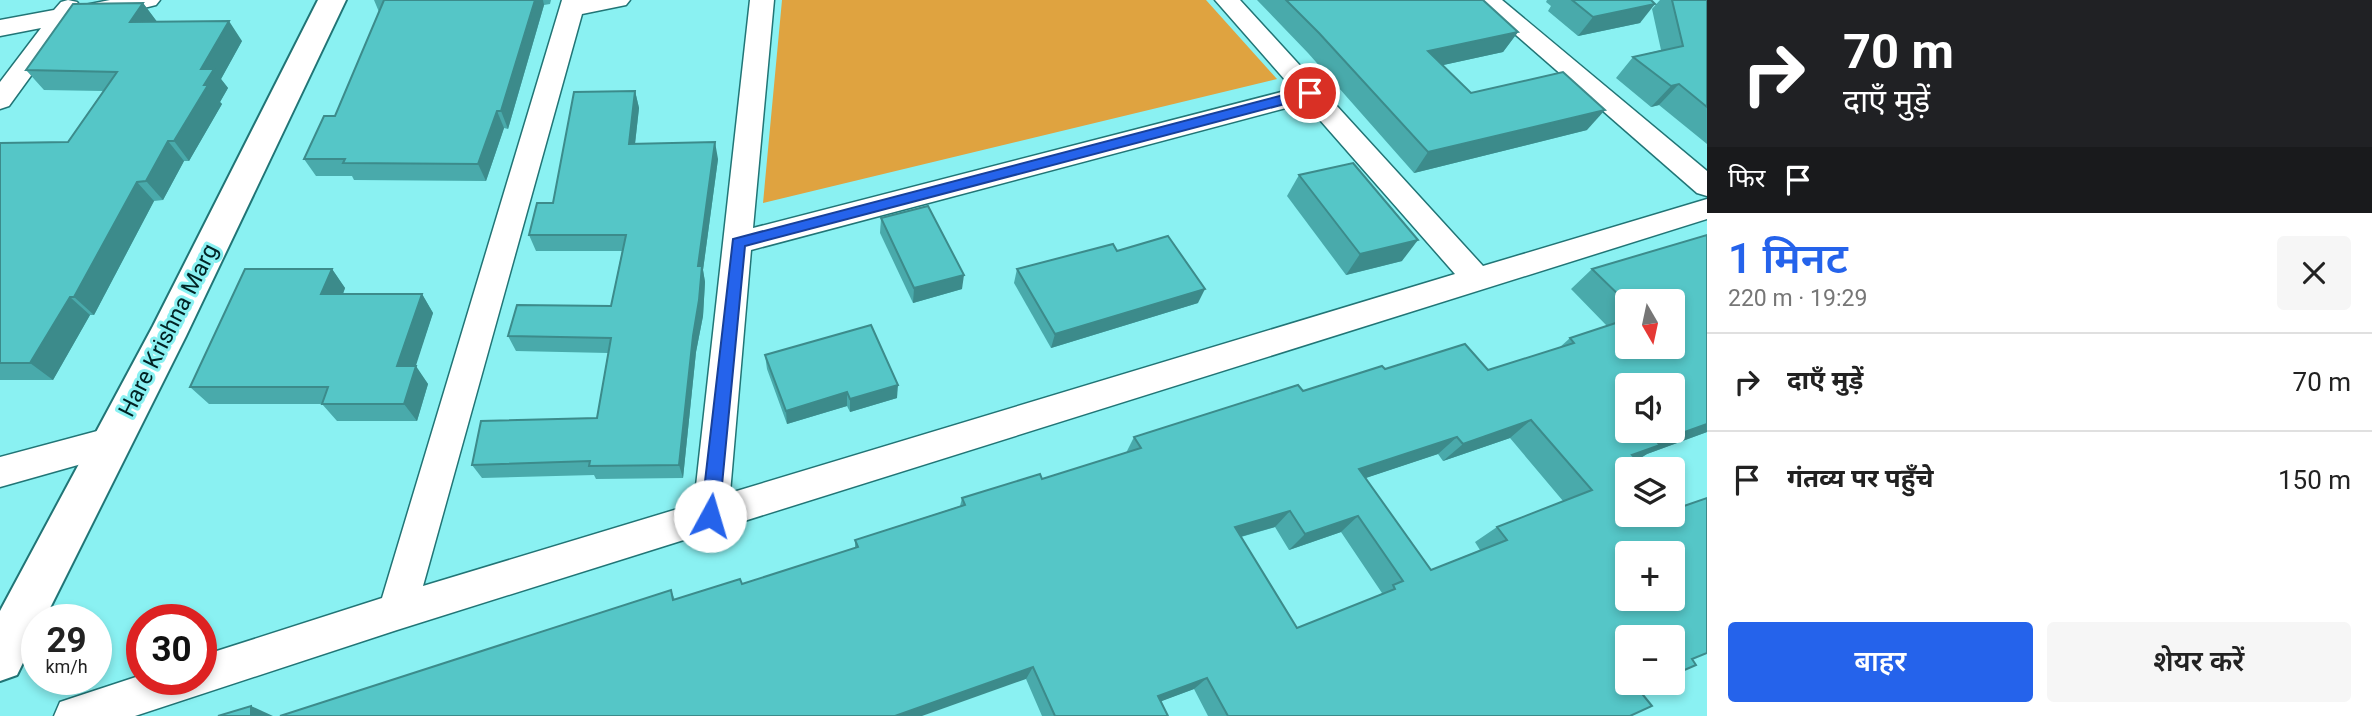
<!DOCTYPE html>
<html lang="hi">
<head>
<meta charset="utf-8">
<style>
  :root { --surface:#fff; --page:#f6f6f6; --text:#222; --muted:#767676; --line:#e0e0e0; --accent:#2563eb }
  body { margin:0; font-family:Roboto,"Noto Sans Devanagari",sans-serif; background:var(--page); color:var(--text); height:100vh; display:flex; flex-direction:column; font-size:26px; white-space:nowrap }
  * { box-sizing:border-box; margin:0 }
  p { font-size:23px; color:var(--muted) }
  .icon { flex:none; width:38px; height:38px; fill:none; stroke:currentColor; stroke-width:2; stroke-linecap:round; stroke-linejoin:round }
  .map { position:relative; flex:1; overflow:hidden }
  .side { display:flex; flex-direction:column; background:var(--surface); width:665px }
  .side>* { flex:none }
  .guide { background:#202124; color:#fff; overflow:hidden }
  .needle { width:46px; rotate:171deg }
  .fabs { position:absolute; left:1615px; top:289px; display:grid; gap:14px }
  .fabs a { display:grid; place-items:center; width:70px; height:70px; border-radius:7px; background:var(--surface); box-shadow:0 4px 10px #0003; font-size:35px }
  .speed { position:absolute; left:21px; top:604px; display:flex; gap:14px; font-size:35px; font-weight:700; text-align:center }
  .speed>* { display:grid; place-content:center; width:91px; height:91px; border-radius:50%; background:var(--surface); box-shadow:0 4px 10px #0003; line-height:1 }
  .speed small { font-size:18px; font-weight:400 }
  .speed .limit { border:10px solid #d22; background:#fff; color:#111 }
  .pin { position:absolute; display:grid; place-items:center; width:60px; height:60px; color:#fff; margin:-30px; border:4px solid #fff; border-radius:50%; box-shadow:0 2px 7px #0007 }
  .me { position:absolute; width:77px; margin:-38px; rotate:6deg; stroke-linejoin:round; filter:drop-shadow(0 0 5px #0008) }
  .turn { display:flex; align-items:center; gap:24px; height:147px; padding:0 21px; font-size:32px }
  .turn .icon { width:91px; height:91px; stroke-width:2.5 }
  .turn b { display:block; font-size:49px; line-height:60px }
  .then { display:flex; align-items:center; height:66px; padding:0 21px; background:#0003; gap:14px; font-size:26px }
  .round { display:grid; place-items:center; flex:none; width:74px; height:74px; border-radius:7px; background:var(--page) }
  .head { display:flex; align-items:center; justify-content:space-between; height:119px; padding:0 21px }
  h1 { font-size:42px; font-weight:600; line-height:52px; color:var(--accent) }
  .action { display:flex; gap:14px; margin-top:auto; padding:14px 21px }
  .action a { flex:1; height:80px; border-radius:7px; background:var(--accent); color:#fff; font-size:28px; font-weight:600; line-height:80px; text-align:center }
  .action a+a { background:var(--page); color:var(--text) }
  ul { padding:0; list-style:none }
  li { display:flex; align-items:center; gap:21px; height:98px; padding:0 21px; border-top:2px solid var(--line) }
  li div { flex:1 }
  li b { display:block; font-size:26px }
  li em { font-style:normal }
  main { display:flex; flex:1; min-height:0 }
  .map>svg:first-child { display:block }
  .green { fill:#dfa340 }
  .lines { fill:none; stroke-linecap:round; stroke-linejoin:round }
  .minor-casing { stroke:#217576; stroke-width:3 }
  .tertiary-casing { stroke:#217576; stroke-width:4 }
  .minor { fill:#fff; fill-rule:evenodd }
  .tertiary { fill:#fff; fill-rule:evenodd }
  .wall { fill:#49aaab; fill-rule:evenodd }
  .shaded-wall { fill:#3c8b8b }
  .building { fill:#55c6c7; stroke:#3c8b8b; stroke-width:2; fill-rule:evenodd }
  .route { fill:#2563eb; stroke:#184099; stroke-width:2 }
  .labels { text-anchor:middle; stroke-width:6; stroke-linejoin:round; paint-order:stroke }
  .street-label { font-size:23px; fill:#012324; stroke:#8af1f2 }
</style>
</head>
<body>
<main>
<div class="map">
<svg width="1707" height="716" viewBox="0 0 1707 716">
  <rect width="100%" height="100%" fill="#8af1f2"/>
  <path class="green" d="M782,0H1206L1277,79L763,203Z"/>
  <g class="lines">
    <g class="minor-casing">
      <g id="minor">
        <path d="M68,0L77,2L80,6L110,0H160L156,5L148,7L70,22L9,106L0,109V82L41,28L0,36V20L54,10L61,2Z"/>
        <path d="M562,0H630L626,5L582,14L423,586L694,504L750,0H774L753,228L1293,89L1215,0H1240L1483,266L1707,199V219L397,630L135,716H54L60,702L142,675V679H201V656L382,598ZM1305,103L1455,274L730,493L751,250Z"/>
        <path d="M1476,0H1502L1707,171V196L1697,193Z"/>
        <path d="M112,427L124,432L129,442L124,452L0,487V457Z"/>
      </g>
    </g>
    <g class="tertiary-casing">
      <path id="tertiary" d="M318,0H346L186,336L44,620H37V634L17,675L0,681V611L153,326Z"/>
    </g>
    <use href="#minor" class="minor"/>
    <use href="#tertiary" class="tertiary"/>
  </g>
  <g class="wall">
    <path d="M374,0H551L550,4L544,5L508,129L504,128L486,181L354,180L352,176H316L304,159L335,116L379,12Z"/>
    <path d="M1257,0H1483L1518,32L1503,52L1443,65L1471,93L1587,130L1414,173L1308,53Z"/>
    <path d="M1547,0H1651L1640,23L1578,36L1548,11L1551,6L1546,2Z"/>
    <path d="M1660,0H1707V144L1659,105L1651,107L1616,78L1633,57L1661,50L1652,9Z"/>
    <path d="M143,3L157,22L242,41L221,79L228,88L220,102L222,104L189,161H184L163,200L154,201L94,315H90L53,380H0V143L68,142L103,91L44,90L26,70Z"/>
    <path d="M635,91L639,108L635,144L718,159L703,270L705,282L703,316L696,352L683,478L596,479L594,475L482,478L472,465L597,418L608,353L516,351L508,336L611,306L622,251H536L529,235Z"/>
    <path d="M1299,175L1402,261L1346,275L1287,196Z"/>
    <path d="M881,218L962,289L913,303L880,233Z"/>
    <path d="M1707,235V432L1647,454L1637,460L1692,659L1639,690L1630,716H1208L1194,689L1161,701L1168,716H1042L1026,679L280,716L671,590L675,600L742,584L855,548V540L960,506L962,498L1042,479L1126,453L1134,437L1385,369L1488,370L1559,348L1570,338L1607,326L1571,289L1592,269ZM1628,301L1673,346H1628ZM1510,438L1563,501L1497,527L1475,542L1480,550L1431,570L1365,478L1438,454L1443,461ZM1275,527L1289,550L1341,532L1382,593L1378,596L1297,628L1241,537Z"/>
    <path d="M1117,251L1198,303L1051,348L1014,283L1017,269Z"/>
    <path d="M332,269L345,288L343,294H422L433,313L415,366L428,384L417,421H337L322,404H209L190,387Z"/>
    <path d="M765,355L897,398L850,412L847,406L787,424L767,369Z"/>
  </g>
  <g class="shaded-wall">
    <path d="M535,0H543L544,5L508,129L501,111Z"/>
    <path d="M143,3L158,23L130,22Z"/>
    <path d="M1655,4L1640,23L1578,36L1593,17Z"/>
    <path d="M229,21L242,41L221,79L228,88L220,102L222,104L189,161L174,141L204,85L201,69Z"/>
    <path d="M1518,32L1503,52L1416,71L1428,51Z"/>
    <path d="M1679,84L1659,105L1651,107L1671,86Z"/>
    <path d="M635,91L639,108L633,161L629,144Z"/>
    <path d="M1605,110L1587,130L1414,173L1428,152Z"/>
    <path d="M497,111L504,128L486,181L478,164Z"/>
    <path d="M168,141L184,161L163,200L146,181Z"/>
    <path d="M715,142L718,159L703,270L705,282L703,316L696,352L683,478L679,465L698,266Z"/>
    <path d="M137,182L154,201L94,315L74,297Z"/>
    <path d="M1418,240L1402,261L1346,275L1360,254Z"/>
    <path d="M332,269L345,288L336,312L321,294Z"/>
    <path d="M964,275L962,289L913,303L914,288Z"/>
    <path d="M1205,289L1198,303L1051,348L1055,334Z"/>
    <path d="M422,294L433,313L410,384L397,366Z"/>
    <path d="M70,297L90,315L53,380L30,363Z"/>
    <path d="M416,366L428,384L417,421L404,404Z"/>
    <path d="M898,385L897,398L850,412V399Z"/>
    <path d="M847,392V406L787,424L786,411Z"/>
    <path d="M1531,420L1510,438L1443,461L1463,444Z"/>
    <path d="M1707,424V432L1647,454L1634,462L1632,455L1657,442Z"/>
    <path d="M1457,437L1438,454L1342,486L1359,469Z"/>
    <path d="M1290,511L1275,527L1222,542L1235,527Z"/>
    <path d="M1358,516L1341,532L1289,550L1305,534Z"/>
    <path d="M1033,667L1026,679L922,716H895Z"/>
    <path d="M1207,678L1194,689L1146,707L1158,696Z"/>
    <path d="M251,706L273,716H251Z"/>
  </g>
  <g class="building">
    <path d="M384,0H535L501,111H497L478,164L343,163L345,159H304L324,116H335Z"/>
    <path d="M1286,0H1483L1518,32L1428,51L1471,93L1563,72L1605,110L1428,152L1319,33Z"/>
    <path d="M1572,0H1651L1655,4L1593,17Z"/>
    <path d="M1672,0H1707V107L1679,84L1671,86L1633,57L1683,46Z"/>
    <path d="M143,3L130,22L229,21L201,69H214L204,85H208L174,141H168L146,181L137,182L74,297H70L30,363H0V143L68,142L117,72L26,70L73,4Z"/>
    <path d="M635,91L629,144L715,142L698,266H702L699,300L693,336L679,465L589,466L590,461L472,465L481,421L597,418L611,338L508,336L517,305L611,306L626,235H529L537,203H553L574,92Z"/>
    <path d="M1353,163L1418,240L1360,254L1299,175Z"/>
    <path d="M928,206L964,275L914,288L881,218Z"/>
    <path d="M1707,235V424L1657,442L1660,445L1632,455L1645,469H1628V514H1673V498L1681,507L1707,498V653L1692,659L1696,665L1673,675V637H1628V682H1655L1639,690L1652,706L1630,716H1228L1207,678L1158,696L1168,716H1055L1033,667L895,716H280L671,590L673,600L740,579L742,584L858,547L855,540L965,505L962,498L1040,474L1042,479L1141,448L1134,437L1298,385L1303,391L1382,366L1385,369L1465,344L1488,370L1574,343L1570,338L1628,319V346H1673V301H1628V304L1592,269ZM1628,385H1673V430H1628ZM1531,420L1592,490L1497,527L1507,540L1431,570L1359,469L1457,437L1463,444ZM1290,511L1305,534L1358,516L1403,581L1393,585L1395,589L1297,628L1235,527ZM1628,553H1673V598H1628Z"/>
    <path d="M1168,236L1205,289L1055,334L1017,269L1113,244L1117,251Z"/>
    <path d="M245,269H332L321,294H422L397,366H416L404,404H322L328,387H190Z"/>
    <path d="M871,325L898,385L850,399L847,392L786,411L765,355Z"/>
    <path d="M251,706V716H218Z"/>
  </g>
  <path class="route" d="M1310,88L1315,90V96L745,246L719,516L716,522L710,524L703,522L701,516L733,239Z"/>
  <g class="labels">
    <g class="street-label">
      <text transform="translate(168 330) rotate(-63)" y="8">Hare Krishna Marg</text>
    </g>
  </g>
</svg>
<div class="fabs">
<a><svg class="needle" viewBox="-14 -14 28 28"><path d="M0-13l5 13h-10z" fill="#e53935"/><path d="M0 13l5-13h-10z" fill="#767676"/></svg></a>
<a><svg class="icon" aria-label="sound" viewBox="0 0 24 24"><path d="M4 9h4l5-4v14l-5-4H4zM17 9q2 3 0 6"/></svg></a>
<a><svg class="icon" aria-label="layers" viewBox="0 0 24 24"><path d="M12 4l9 5-9 5-9-5zM3 14l9 5 9-5"/></svg></a>
<a>+</a>
<a>−</a>
</div>
<div class="speed"><div>29<small>km/h</small></div><div class="limit">30</div></div>
<div class="pin" style="left:1310px;top:93px;background:#d93025"><svg class="icon" aria-label="arrive" viewBox="0 0 24 24"><path d="M6 21V4h12l-3 4 3 4H6"/></svg></div>
<svg class="me" style="left:710px;top:516px" viewBox="-20 -20 40 40"><circle r="19" fill="#fff"/><path d="M0-13L10 11 0 6-10 11z" fill="#2563eb"/></svg>
</div>
<section class="side">
<div class="guide">
<div class="turn"><svg class="icon" aria-label="right" viewBox="0 0 24 24"><path d="M7 20v-9h11M14 6l5 5-5 5"/></svg><div><b>70 m</b>दाएँ मुड़ें</div></div>
<div class="then">फिर<svg class="icon" aria-label="arrive" viewBox="0 0 24 24"><path d="M6 21V4h12l-3 4 3 4H6"/></svg></div>
</div>
<div class="head"><div><h1>1 मिनट</h1><p>220 m · 19:29</p></div><a class="round"><svg class="icon" aria-label="close" viewBox="0 0 24 24"><path d="M6 6l12 12M18 6L6 18"/></svg></a></div>
<ul>
<li><svg class="icon" aria-label="right" viewBox="0 0 24 24"><path d="M7 20v-9h11M14 6l5 5-5 5"/></svg><div><b>दाएँ मुड़ें</b></div><em>70 m</em></li>
<li><svg class="icon" aria-label="arrive" viewBox="0 0 24 24"><path d="M6 21V4h12l-3 4 3 4H6"/></svg><div><b>गंतव्य पर पहुँचे</b></div><em>150 m</em></li>
</ul>
<div class="action"><a>बाहर</a><a>शेयर करें</a></div>
</section>
</main>
</body>
</html>
